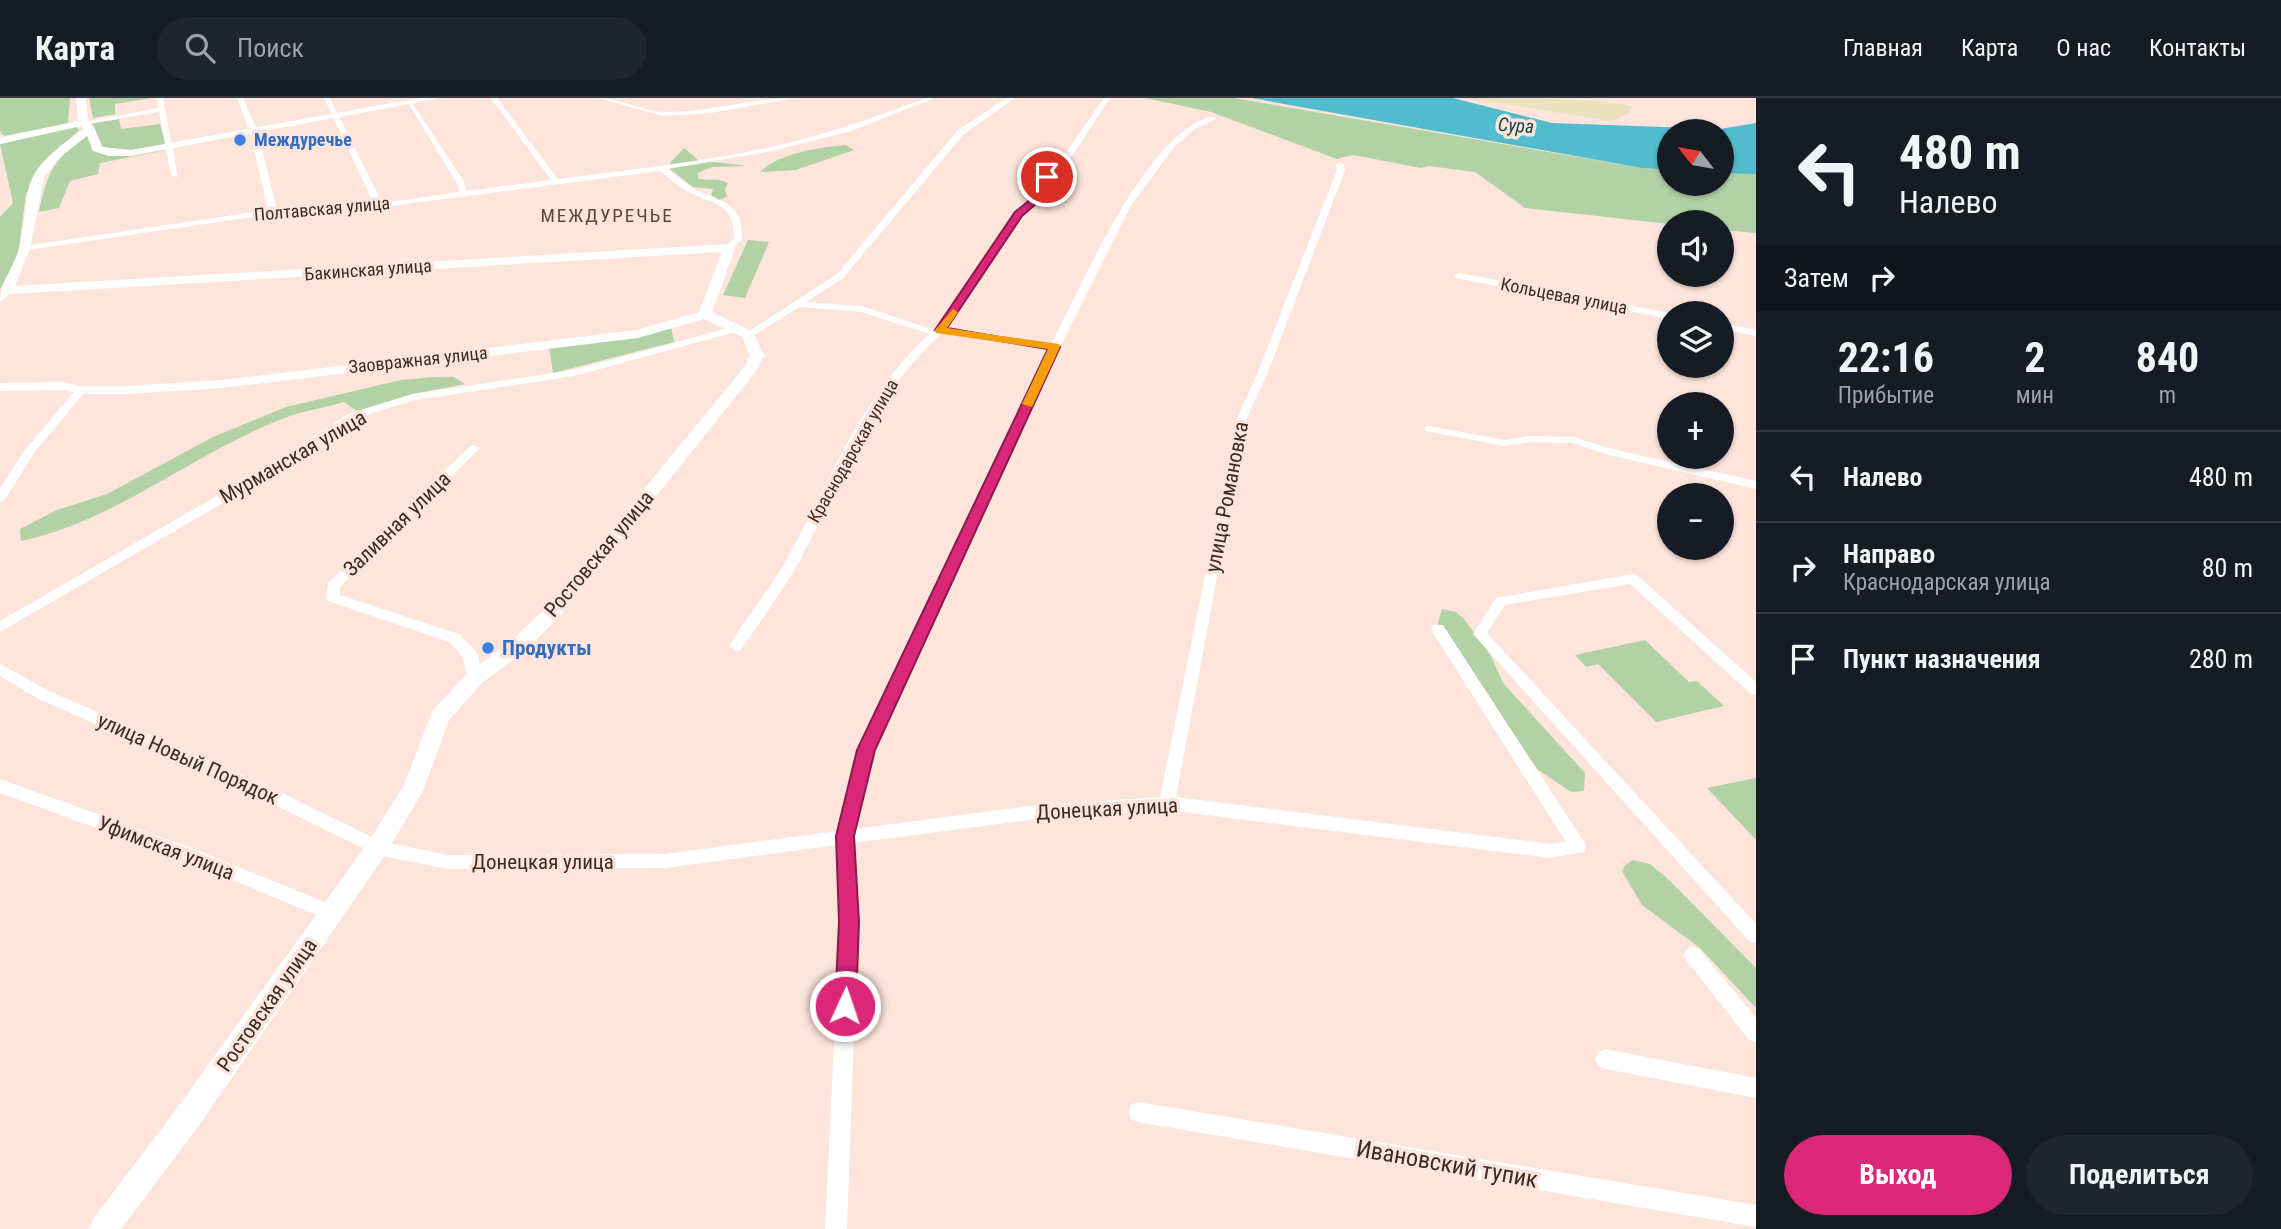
<!DOCTYPE html>
<html lang="ru">
<head>
<meta charset="utf-8">
<style>
  :root { --surface:#171b24; --page:#20242c; --text:#f1f3f6; --muted:#9ea1a6; --line:#363941; --accent:#db2777 }
  body { margin:0; font-family:"Roboto Condensed",sans-serif; background:var(--page); color:var(--text); height:100vh; display:flex; flex-direction:column; font-size:26px; white-space:nowrap }
  * { box-sizing:border-box; margin:0 }
  p { font-size:23px; color:var(--muted) }
  .icon { flex:none; width:38px; height:38px; fill:none; stroke:currentColor; stroke-width:2; stroke-linecap:round; stroke-linejoin:round }
  .map { position:relative; flex:1; overflow:hidden }
  .side { display:flex; flex-direction:column; background:var(--surface); width:525px }
  .side>* { flex:none }
  .hud { background:#171b24; color:var(--text); overflow:hidden }
  .needle { width:46px; rotate:301deg }
  .buttons { position:absolute; left:1657px; top:21px; display:grid; gap:14px }
  .buttons a { display:grid; place-items:center; width:77px; height:77px; border-radius:50%; background:var(--surface); box-shadow:0 2px 5px #0004; font-size:35px }
  .pin { position:absolute; display:grid; place-items:center; width:60px; height:60px; color:#fff; margin:-30px; border:4px solid #fff; border-radius:50%; box-shadow:0 2px 7px #0007 }
  .me { position:absolute; width:77px; margin:-38px; rotate:3deg; stroke-linejoin:round; filter:drop-shadow(0 0 5px #0008) }
  .turn { display:flex; align-items:center; gap:24px; height:147px; padding:0 28px; font-size:32px }
  .turn .icon { width:91px; height:91px; stroke-width:2.5 }
  .turn b { display:block; font-size:49px; line-height:60px }
  .then { display:flex; align-items:center; height:66px; padding:0 28px; background:#0003; gap:14px; font-size:26px }
  .eta { display:flex; justify-content:space-evenly; align-items:center; height:119px; text-align:center }
  .eta b { font-size:42px; font-weight:700; line-height:49px }
  .primary-button { display:flex; gap:14px; margin-top:auto; padding:14px 28px }
  .primary-button a { flex:1; height:80px; border-radius:42px; background:var(--accent); color:#fff; font-size:28px; font-weight:700; line-height:80px; text-align:center }
  .primary-button a+a { background:var(--page); color:var(--text) }
  ul { padding:0; list-style:none }
  li { display:flex; align-items:center; gap:21px; height:91px; padding:0 28px; border-top:2px solid var(--line) }
  li div { flex:1 }
  li b { display:block; font-size:26px }
  li em { font-style:normal }
  header { display:flex; align-items:center; gap:42px; box-sizing:border-box; height:98px; padding:0 35px; background:var(--surface); border-bottom:2px solid var(--line) }
  header strong { font-size:33px }
  nav { display:flex; gap:38px; margin-inline-start:auto; font-size:24px }
  .search { width:490px; height:63px; background:var(--page); display:flex; align-items:center; gap:18px; box-sizing:border-box; padding:0 24px; border-radius:38px; color:var(--muted); font-size:26px }
  main { display:flex; flex:1; min-height:0 }
  .map>svg:first-child { display:block }
  .green { fill:#b2d1a5 }
  .sand { fill:#ebe1bc }
  .water { fill:#52bcce }
  .lines { fill:none; stroke-linecap:round; stroke-linejoin:round }
  .street { fill:#fff; fill-rule:evenodd }
  .secondary { fill:#fff; fill-rule:evenodd }
  .route { fill:#db2777; stroke:#8e194d; stroke-width:2 }
  .slow { fill:#f59e0b }
  .shop-dot { fill:#3f7fe0; stroke:#fde5dc; stroke-width:2.5 }
  .labels { text-anchor:middle; stroke-width:7; stroke-linejoin:round; paint-order:stroke }
  .far-shop-label { font-size:18px; font-weight:bold; fill:#366cbe; stroke:#fde5dc; text-anchor:start }
  .far-street-label { font-size:18px; fill:#3b2c27; stroke:#fde5dc }
  .far-water-label { font-size:19px; font-style:italic; fill:#13434b; stroke:#fde5dc }
  .far-neighbourhood-label { font-size:19px; letter-spacing:2px; fill:#654539; stroke:#fde5dc }
  .street-label { font-size:21px; fill:#3b2c27; stroke:#fde5dc }
  .shop-label { font-size:21px; font-weight:bold; fill:#366cbe; stroke:#fde5dc; text-anchor:start }
  .near-street-label { font-size:24px; fill:#3b2c27; stroke:#fde5dc }
</style>
</head>
<body>
<header>
<strong>Карта</strong>
<div class="search"><svg class="icon" aria-label="search" viewBox="0 0 24 24"><circle cx="10" cy="10" r="6"/><path d="M15 15l6 6"/></svg>Поиск</div>
<nav><a>Главная</a><a>Карта</a><a>О нас</a><a>Контакты</a></nav>
</header>
<main>
<div class="map">
<svg width="1756" height="1131" viewBox="0 0 1756 1131">
  <rect width="100%" height="100%" fill="#fde5dc"/>
  <g class="green">
    <path d="M0,0H70L68,25L4,38L0,33Z"/>
    <path d="M89,0H152L115,6V16L93,20Z"/>
    <path d="M1145,0H1234L1642,70L1669,71L1670,86H1722V73L1756,74V135L1722,132V124L1669,126L1525,110L1475,74L1429,68L1421,70L1353,57L1337,61L1211,14Z"/>
    <path d="M119,21L121,31L160,26L166,48L133,53L103,49L92,25Z"/>
    <path d="M76,29L79,32L44,65L26,96L18,158L0,191V119L13,105L0,46Z"/>
    <path d="M88,36L92,52L103,56L166,52L100,65L98,76L70,83L59,110L39,114C47,74 54,61 88,36Z"/>
    <path d="M846,47L854,52L796,72L760,74C778,55 821,49 846,47Z"/>
    <path d="M684,50L698,62L747,68L712,69L698,75V80C708,84 717,79 728,85L725,91L727,99L719,102L711,97L713,91L693,89L670,71V65Z"/>
    <path d="M748,142L769,144L745,200L723,197Z"/>
    <path d="M671,229L674,244L553,275L549,249Z"/>
    <path d="M436,279H454L465,286L412,296L357,313L344,304C324,310 301,313 282,321C192,356 116,423 21,443L20,431L57,412L107,396L213,339L286,309L401,282Z"/>
    <path d="M1442,511L1456,514L1464,521L1491,558L1503,585L1585,675L1584,693L1571,694L1537,671L1438,525Z"/>
    <path d="M1645,542L1689,584L1697,583L1724,608L1656,624L1598,566L1586,569L1575,557Z"/>
    <path d="M1756,680V742L1707,690Z"/>
    <path d="M1633,762L1650,766L1667,780L1756,870V910L1700,850L1642,807L1622,773L1625,767Z"/>
  </g>
  <path class="sand" d="M1466,0C1498,0 1612,0 1633,9L1626,17L1610,23Z"/>
  <path class="water" d="M1251,0H1453L1552,25L1720,31L1756,25V76L1722,75V33H1670L1669,72L1642,70Z"/>
  <g class="lines">
    <g class="street">
      <path d="M157,0H163L178,79L171,77L159,14L83,27L79,25L158,10Z"/>
      <path d="M237,0H243L258,34L277,112L321,113L374,106L324,0H330L382,105L460,94L455,82L408,5L411,3L463,82L467,93L551,82L491,0H497L558,81C629,72 701,64 771,49C825,37 875,19 926,0H935L851,33L772,53L668,71C676,77 683,84 691,89C719,105 743,101 742,141L729,153L725,150L734,140C734,104 713,107 687,93C677,88 669,80 660,73L321,117L273,116L21,153V149L24,148L268,112L250,34Z"/>
      <path d="M598,0C621,0 643,14 666,14C710,14 752,0 795,0L711,15L663,18Z"/>
      <path d="M1007,0H1015L964,36L843,180L806,204L862,208L928,230H936L1015,114L1031,101L1044,77L1061,62L1104,0H1110L1067,66L1050,80L1037,104L1021,118L946,231H962L1052,245C1082,186 1141,48 1202,22C1208,19 1211,18 1217,20L1195,31L1174,49L1130,109L1060,249L874,651L855,731L1029,708L1160,699L1237,320L1258,274L1337,72L1336,66L1340,64L1344,66L1345,72L1268,274L1247,320L1176,699L1551,746L1566,744L1433,535L1431,531L1433,527H1443L1584,744L1586,749L1584,754L1551,760L1167,712L1029,722L853,745L858,824L847,1131H825L840,824L837,747L665,770L448,771L377,757L256,698L39,601L0,578V566L49,593L268,688L379,743L448,757L665,756L838,733L858,651L1049,251L962,237L941,236C873,297 842,383 800,462C782,494 761,522 741,552L736,553L729,548C747,517 771,491 788,459C830,382 863,295 930,236L861,214L799,209L751,239L743,237L837,176L958,32Z"/>
      <path d="M1459,175L1670,215V221L1456,180L1454,178Z"/>
      <path d="M1722,225L1756,232V238L1722,231Z"/>
      <path d="M736,228L741,231L739,233L574,278L415,302L357,320L242,394L0,534V523L234,388L349,316L413,296L573,272Z"/>
      <path d="M81,289L86,292L85,294L34,355L4,403L0,404V391L24,353L77,290Z"/>
      <path d="M1429,328L1505,342L1531,338L1574,339L1612,351L1756,383V391L1609,357L1573,345L1531,344L1505,348L1425,333V329Z"/>
      <path d="M474,347L480,350L478,352L340,489V497L459,536L478,556L482,580L480,584H470C460,562 470,563 449,544L328,503L326,500L328,485L470,348Z"/>
      <path d="M1633,476L1638,478L1756,584V598L1751,596L1630,486L1505,507L1487,535L1756,826V846L1750,844L1473,536L1496,500Z"/>
      <path d="M0,681L189,749L337,809L340,815L337,821L331,823L177,759L0,695Z"/>
      <path d="M1693,849L1699,851L1756,920V944L1749,942L1687,863L1684,857L1687,851Z"/>
      <path d="M1605,951L1756,980V1000L1605,971L1598,968L1595,961L1598,954Z"/>
      <path d="M1138,1004L1756,1107V1129L1138,1024L1131,1021L1128,1014L1131,1007Z"/>
    </g>
    <path class="secondary" d="M76,0H86L88,24L95,31L101,49L131,52L420,0H441L131,58H109L93,53L87,38L59,60L44,79L30,151L15,188L729,146L735,150L712,214L753,234L764,257L757,272L561,517L527,551L482,585L449,622L423,693L385,757L198,1029L121,1131H88L93,1121L178,1009L369,743L403,689L433,612L468,575L513,541L549,507L745,268L750,257L742,239L704,221L638,240L222,290L128,296H81L63,292L0,293V285L63,284L81,288H128L222,282L637,232L699,214L722,154L10,196L0,204C0,186 12,171 18,154C24,132 24,110 29,89C36,63 63,46 84,31L81,28L0,46V40L78,23Z"/>
  </g>
  <path class="route" d="M1044,77L1052,79L1038,104L1022,118L947,230L1060,249L875,652L854,738L859,824L856,908L853,915L845,918L838,915L835,908L839,824L836,738L857,652L1048,251L935,232L1015,114L1031,101Z"/>
  <path class="slow" d="M953,211L958,214L947,230L1059,246L1060,249L1032,309L1022,306L1048,251L936,235L935,232Z"/>
  <g class="shop-dot">
    <circle cx="240" cy="42" r="7"/>
    <circle cx="488" cy="550" r="7"/>
  </g>
  <g class="labels">
    <g class="far-shop-label">
      <text x="254" y="48">Междуречье</text>
    </g>
    <g class="far-street-label">
      <text transform="translate(322 111) rotate(-5)" y="6">Полтавская улица</text>
      <text transform="translate(368 172) rotate(-4)" y="6">Бакинская улица</text>
      <text transform="translate(1564 198) rotate(11)" y="6">Кольцевая улица</text>
      <text transform="translate(418 262) rotate(-6)" y="6">Заовражная улица</text>
      <text transform="translate(853 353) rotate(-60)" y="6">Краснодарская улица</text>
    </g>
    <g class="far-water-label">
      <text transform="translate(1516 27) rotate(4)" y="7">Сура</text>
    </g>
    <g class="far-neighbourhood-label">
      <text x="607" y="124">МЕЖДУРЕЧЬЕ</text>
    </g>
    <g class="street-label">
      <text transform="translate(293 359) rotate(-30)" y="7">Мурманская улица</text>
      <text transform="translate(1227 399) rotate(-79)" y="7">улица Романовка</text>
      <text transform="translate(397 426) rotate(-44)" y="7">Заливная улица</text>
      <text transform="translate(599 456) rotate(-50)" y="7">Ростовская улица</text>
      <text transform="translate(188 661) rotate(24)" y="7">улица Новый Порядок</text>
      <text transform="translate(1107 711) rotate(-3)" y="7">Донецкая улица</text>
      <text transform="translate(166 750) rotate(21)" y="7">Уфимская улица</text>
      <text x="543" y="771">Донецкая улица</text>
      <text transform="translate(267 907) rotate(-55)" y="7">Ростовская улица</text>
    </g>
    <g class="shop-label">
      <text x="502" y="557">Продукты</text>
    </g>
    <g class="near-street-label">
      <text transform="translate(1447 1066) rotate(10)" y="8">Ивановский тупик</text>
    </g>
  </g>
</svg>
<div class="buttons">
<a><svg class="needle" viewBox="-14 -14 28 28"><path d="M0-13l5 13h-10z" fill="#e53935"/><path d="M0 13l5-13h-10z" fill="#9ea1a6"/></svg></a>
<a><svg class="icon" aria-label="sound" viewBox="0 0 24 24"><path d="M4 9h4l5-4v14l-5-4H4zM17 9q2 3 0 6"/></svg></a>
<a><svg class="icon" aria-label="layers" viewBox="0 0 24 24"><path d="M12 4l9 5-9 5-9-5zM3 14l9 5 9-5"/></svg></a>
<a>+</a>
<a>−</a>
</div>
<div class="pin" style="left:1047px;top:79px;background:#d93025"><svg class="icon" aria-label="arrive" viewBox="0 0 24 24"><path d="M6 21V4h12l-3 4 3 4H6"/></svg></div>
<svg class="me" style="left:845px;top:908px" viewBox="-20 -20 40 40"><circle r="17" fill="#db2777" stroke="#fff" stroke-width="3"/><path d="M0-11L8 9 0 5-8 9z" fill="#fff"/></svg>
</div>
<section class="side">
<div class="hud">
<div class="turn"><svg class="icon" aria-label="left" viewBox="0 0 24 24"><path d="M17 20v-9H6M10 6l-5 5 5 5"/></svg><div><b>480 m</b>Налево</div></div>
<div class="then">Затем<svg class="icon" aria-label="right" viewBox="0 0 24 24"><path d="M7 20v-9h11M14 6l5 5-5 5"/></svg></div>
</div>
<div class="eta">
<div><b>22:16</b><p>Прибытие</p></div>
<div><b>2</b><p>мин</p></div>
<div><b>840</b><p>m</p></div>
</div>
<ul>
<li><svg class="icon" aria-label="left" viewBox="0 0 24 24"><path d="M17 20v-9H6M10 6l-5 5 5 5"/></svg><div><b>Налево</b></div><em>480 m</em></li>
<li><svg class="icon" aria-label="right" viewBox="0 0 24 24"><path d="M7 20v-9h11M14 6l5 5-5 5"/></svg><div><b>Направо</b><p>Краснодарская улица</p></div><em>80 m</em></li>
<li><svg class="icon" aria-label="arrive" viewBox="0 0 24 24"><path d="M6 21V4h12l-3 4 3 4H6"/></svg><div><b>Пункт назначения</b></div><em>280 m</em></li>
</ul>
<div class="primary-button"><a>Выход</a><a>Поделиться</a></div>
</section>
</main>
</body>
</html>
